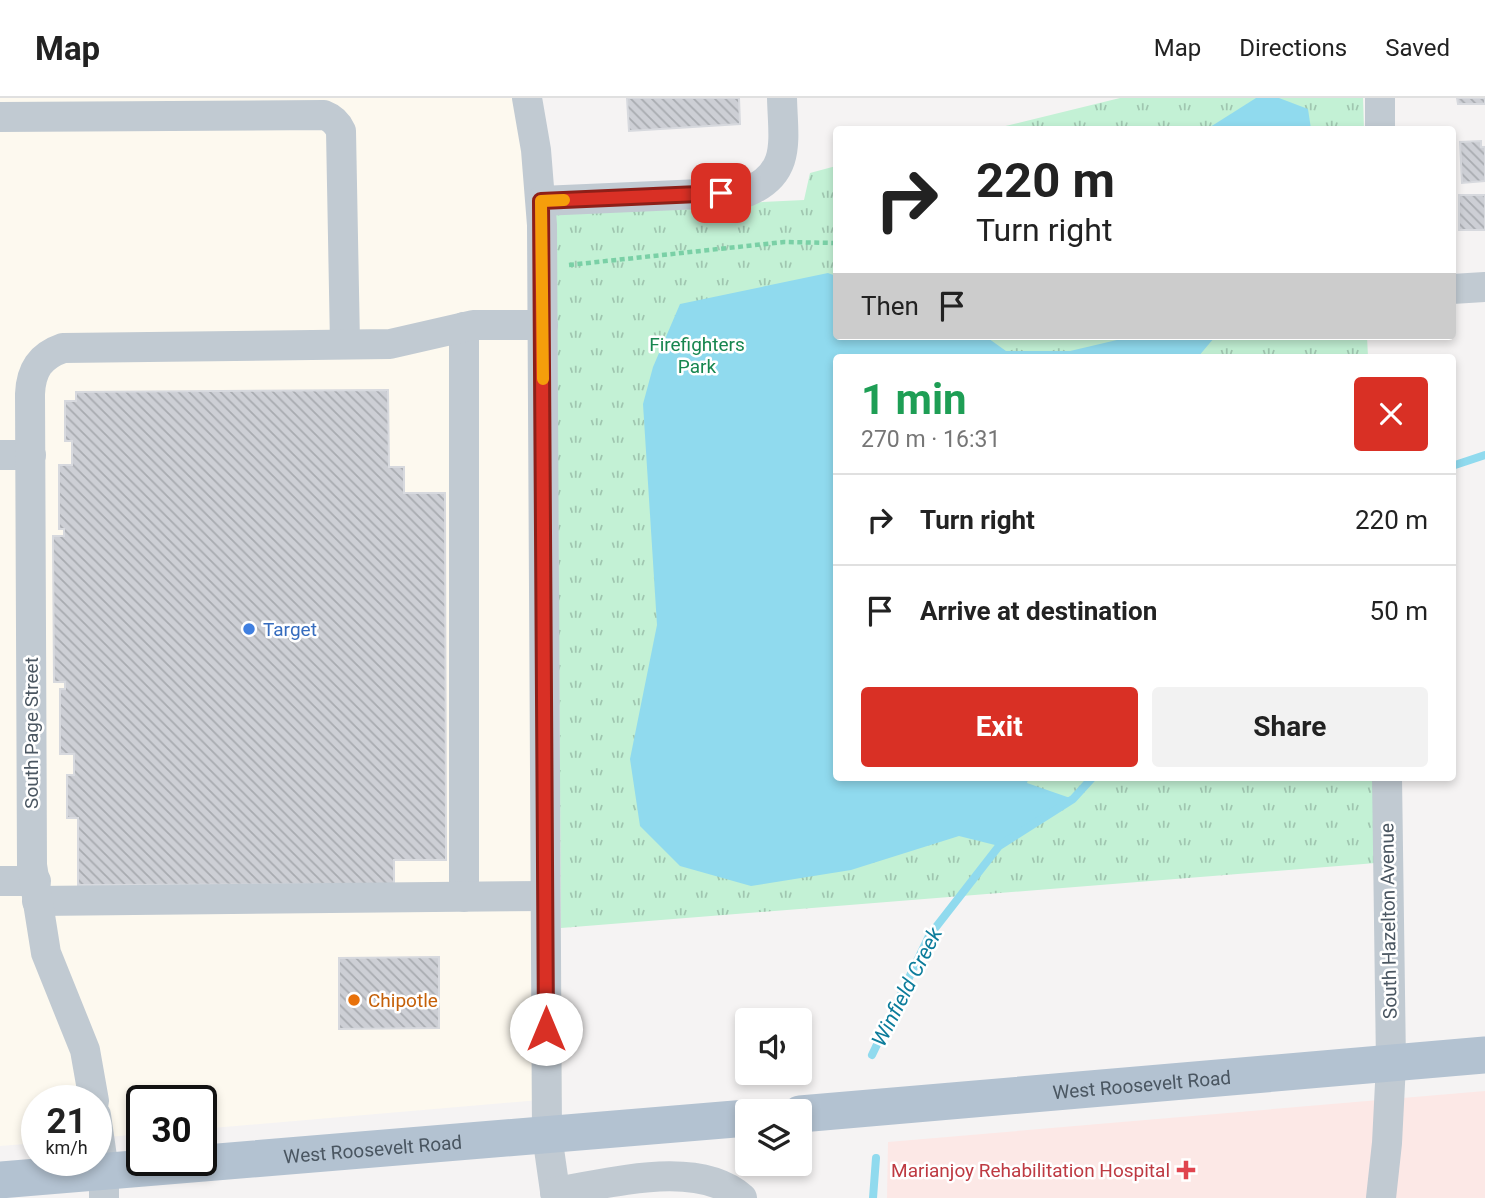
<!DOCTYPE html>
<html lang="en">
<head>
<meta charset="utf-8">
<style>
  :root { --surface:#fff; --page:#f2f2f2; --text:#222; --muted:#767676; --line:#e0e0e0; --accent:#d93025 }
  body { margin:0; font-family:Roboto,sans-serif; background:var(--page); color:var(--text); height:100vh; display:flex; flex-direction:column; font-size:26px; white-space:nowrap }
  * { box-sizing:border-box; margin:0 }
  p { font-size:23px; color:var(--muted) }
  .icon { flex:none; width:38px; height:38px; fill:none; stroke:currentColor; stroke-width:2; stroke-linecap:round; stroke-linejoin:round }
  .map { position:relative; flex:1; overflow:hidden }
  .panel { position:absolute; left:833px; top:256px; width:623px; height:427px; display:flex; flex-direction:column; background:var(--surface); border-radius:7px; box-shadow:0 4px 10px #0003 }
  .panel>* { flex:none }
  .top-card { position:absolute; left:833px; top:28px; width:623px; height:214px; border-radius:7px; box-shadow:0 4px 10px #0003; background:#fff; color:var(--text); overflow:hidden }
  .tools { position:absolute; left:735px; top:910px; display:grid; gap:14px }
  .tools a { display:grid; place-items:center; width:77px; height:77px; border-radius:7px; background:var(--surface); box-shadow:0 4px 10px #0003; font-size:35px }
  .speed { position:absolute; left:21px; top:987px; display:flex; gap:14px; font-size:35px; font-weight:700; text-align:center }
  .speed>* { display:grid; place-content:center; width:91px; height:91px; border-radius:50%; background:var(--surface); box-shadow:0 4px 10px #0003; line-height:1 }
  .speed small { font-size:18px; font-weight:400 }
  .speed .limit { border:4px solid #111; border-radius:10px; background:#fff; color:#111 }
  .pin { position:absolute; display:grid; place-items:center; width:60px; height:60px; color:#fff; margin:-30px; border-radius:14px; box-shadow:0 4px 10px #0006 }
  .me { position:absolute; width:77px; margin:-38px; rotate:0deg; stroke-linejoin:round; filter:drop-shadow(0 0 5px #0008) }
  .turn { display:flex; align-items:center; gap:24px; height:147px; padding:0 28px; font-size:32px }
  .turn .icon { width:91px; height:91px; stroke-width:2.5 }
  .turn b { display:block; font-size:49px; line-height:60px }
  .then { display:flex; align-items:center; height:66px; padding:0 28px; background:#0003; gap:14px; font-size:26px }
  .round { display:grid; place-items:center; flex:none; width:74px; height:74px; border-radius:7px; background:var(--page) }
  .headline { display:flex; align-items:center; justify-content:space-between; height:119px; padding:0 28px }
  h1 { font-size:42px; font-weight:700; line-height:52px; color:#1e9e55 }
  .primary-button { display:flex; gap:14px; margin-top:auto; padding:14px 28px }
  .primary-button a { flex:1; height:80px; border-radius:7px; background:var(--accent); color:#fff; font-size:28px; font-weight:700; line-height:80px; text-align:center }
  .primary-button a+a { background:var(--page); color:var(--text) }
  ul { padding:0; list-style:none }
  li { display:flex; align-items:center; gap:21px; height:91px; padding:0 28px; border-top:2px solid var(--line) }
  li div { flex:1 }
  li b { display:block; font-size:26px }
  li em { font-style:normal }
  header { display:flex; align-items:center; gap:42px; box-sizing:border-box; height:98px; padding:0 35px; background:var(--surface); border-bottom:2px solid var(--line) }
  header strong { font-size:33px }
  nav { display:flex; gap:38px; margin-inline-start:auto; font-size:24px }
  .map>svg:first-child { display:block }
  .commercial { fill:#fdf9ef }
  .medical { fill:#fce8e6 }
  .park { fill:url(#park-tufts) }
  .water { fill:#90daee }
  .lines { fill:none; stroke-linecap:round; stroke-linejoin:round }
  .stream { stroke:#90daee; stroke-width:8 }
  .building { fill:url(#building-back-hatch); stroke:#d7d9de; stroke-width:2 }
  .path { stroke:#7ad0a6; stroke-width:4.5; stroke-dasharray:5 3.5; stroke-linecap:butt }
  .minor { stroke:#c1cad2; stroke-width:30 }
  .major { stroke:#b3c2d1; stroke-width:37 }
  .route-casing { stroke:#8d1f18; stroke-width:18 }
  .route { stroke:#d93025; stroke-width:12 }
  .slow { stroke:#f59e0b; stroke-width:12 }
  .shop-dot { fill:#3f7fe0; stroke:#fff; stroke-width:2.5 }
  .food-dot { fill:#e8710a; stroke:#fff; stroke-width:2.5 }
  .health-dot { fill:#e0444e; stroke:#fff; stroke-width:2.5 }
  .labels { text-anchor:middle; stroke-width:5; stroke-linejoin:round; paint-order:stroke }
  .park-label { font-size:19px; fill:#17864f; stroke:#fff }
  .shop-label { font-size:19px; fill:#366cbe; stroke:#fff; text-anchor:start }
  .street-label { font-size:19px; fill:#4a5661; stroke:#fff }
  .food-label { font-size:19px; fill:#c56008; stroke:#fff; text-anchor:start }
  .health-label { font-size:19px; fill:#be3a42; stroke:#fff; text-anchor:end }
  .water-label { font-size:21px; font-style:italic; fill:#0c7c9b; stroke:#fff }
</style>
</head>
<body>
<header>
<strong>Map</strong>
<nav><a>Map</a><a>Directions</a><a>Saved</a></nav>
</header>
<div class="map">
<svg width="1485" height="1100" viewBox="0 0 1485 1100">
  <defs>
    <pattern id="park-tufts" width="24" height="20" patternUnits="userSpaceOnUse" patternTransform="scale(1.75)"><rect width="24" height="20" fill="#c3f1d5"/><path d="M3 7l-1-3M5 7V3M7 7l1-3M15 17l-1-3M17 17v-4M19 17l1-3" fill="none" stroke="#a0c6b0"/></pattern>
    <pattern id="building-back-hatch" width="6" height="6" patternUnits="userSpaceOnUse" patternTransform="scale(1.75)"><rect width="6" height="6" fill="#cdcfd5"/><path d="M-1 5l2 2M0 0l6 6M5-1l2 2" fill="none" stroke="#a8abb0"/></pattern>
  </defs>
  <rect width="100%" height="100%" fill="#f5f3f3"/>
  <path class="commercial" d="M0,0H539L556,114L562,1000L201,1031V1003H142V1036L96,1040V1003H37V1045L0,1048Z"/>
  <path class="medical" d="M1485,993V1100H887L888,1044Z"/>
  <g class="park">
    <path d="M1120,0H1363L1364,31L989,32Z"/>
    <path d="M836,68V238H1367L1368,259H836V679H1374L1376,765L561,830L556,114L804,102L810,75Z"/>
  </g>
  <g class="water">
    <path d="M1256,0H1279L1308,11L1311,31H1207Z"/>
    <path d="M828,175L836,178V238H985L1006,253H1070L1134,238H1219L1214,240L1198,259H836V679H1029L1027,685L1073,701L999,748L959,738L851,772L751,788L680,768L640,728L630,661L657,527L643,306L653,269L680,206Z"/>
  </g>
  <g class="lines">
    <g class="stream">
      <path d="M1452,368L1485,357"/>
      <path d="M872,957L929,838L999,748L1073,701L1093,679"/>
      <path d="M873,1100L876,1060"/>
    </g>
  </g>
  <g class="building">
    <path d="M627,0H739L740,26L629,33Z"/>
    <path d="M1457,0H1485V6H1458Z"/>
    <path d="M1481,43V49H1485V83L1462,85L1460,44Z"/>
    <rect x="1459" y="97" width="26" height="35"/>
    <path d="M388,292L389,369H404V395H445L446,762H394V786L78,787V720H67V677H74V656H60V591H65V584H54L53,438H64V431H59V367H72V343H65V303H76V294Z"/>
    <path d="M439,859V930L339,931V860Z"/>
  </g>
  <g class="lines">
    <path class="path" d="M569,167L784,144L836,145"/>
    <g class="minor">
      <path d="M527,0L536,52L542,127L547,1037L556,1100"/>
      <path d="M1380,0V32"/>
      <path d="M0,19L324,17C332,20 337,24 341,33L345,246"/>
      <path d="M541,103L747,94C792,75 783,42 782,0"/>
      <path d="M1452,191L1485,189"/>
      <path d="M464,229V799"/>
      <path d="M0,357H31"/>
      <path d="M0,783H36"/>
      <path d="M37,803L545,798"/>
      <path d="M94,1003L85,952L46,855L32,767L30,296C31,272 40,258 63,250L390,246L473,227H543"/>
      <path d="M96,1017L104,1073V1100"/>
      <path d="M555,1094C609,1086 697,1060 742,1100"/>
      <path d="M1381,1100L1387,1045L1391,966L1387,679"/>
    </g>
    <g class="major">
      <path id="s1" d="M800,1016L1485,957"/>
      <path id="s2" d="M0,1082L747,1020"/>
    </g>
  </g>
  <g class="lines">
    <g class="route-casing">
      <path id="route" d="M546,931L541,103L721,95"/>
    </g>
    <use href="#route" class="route"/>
    <path class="slow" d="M543,281L541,103L564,102"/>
  </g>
  <circle class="shop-dot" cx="249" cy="531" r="7"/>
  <circle class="food-dot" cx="354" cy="902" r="7"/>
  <path class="health-dot" d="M1182.5 1061.5h7v7h7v7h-7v7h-7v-7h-7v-7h7z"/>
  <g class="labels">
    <g class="park-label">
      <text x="697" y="253">Firefighters<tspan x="697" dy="22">Park</tspan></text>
    </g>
    <g class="shop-label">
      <text x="263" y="538">Target</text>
    </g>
    <g class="street-label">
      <text transform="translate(31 635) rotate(-90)" y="7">South Page Street</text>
      <text transform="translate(1388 823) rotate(-91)" y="7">South Hazelton Avenue</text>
      <text dy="7" stroke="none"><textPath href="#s1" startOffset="343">West Roosevelt Road</textPath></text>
      <text dy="7" stroke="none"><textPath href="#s2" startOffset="374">West Roosevelt Road</textPath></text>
    </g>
    <g class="food-label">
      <text x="368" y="909">Chipotle</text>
    </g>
    <g class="health-label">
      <text x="1170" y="1079">Marianjoy Rehabilitation Hospital</text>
    </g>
    <g class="water-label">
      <text transform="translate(907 889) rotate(-63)" y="7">Winfield Creek</text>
    </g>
  </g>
</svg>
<div class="tools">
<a><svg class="icon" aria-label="sound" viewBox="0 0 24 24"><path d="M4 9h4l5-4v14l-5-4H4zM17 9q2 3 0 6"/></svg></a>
<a><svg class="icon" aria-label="layers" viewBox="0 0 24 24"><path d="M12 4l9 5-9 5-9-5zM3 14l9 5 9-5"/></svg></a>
</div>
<div class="speed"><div>21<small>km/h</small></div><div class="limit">30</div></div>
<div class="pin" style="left:721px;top:95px;background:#d93025"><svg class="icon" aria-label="arrive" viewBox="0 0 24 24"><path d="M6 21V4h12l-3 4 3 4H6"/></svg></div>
<svg class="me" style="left:546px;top:931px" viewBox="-20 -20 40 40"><circle r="19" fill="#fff"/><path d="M0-13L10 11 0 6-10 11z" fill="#d93025"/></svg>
<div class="top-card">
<div class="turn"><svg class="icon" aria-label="right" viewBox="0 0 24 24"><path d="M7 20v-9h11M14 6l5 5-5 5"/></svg><div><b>220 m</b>Turn right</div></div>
<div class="then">Then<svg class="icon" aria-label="arrive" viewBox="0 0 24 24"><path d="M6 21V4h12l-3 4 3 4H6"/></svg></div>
</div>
<section class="panel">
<div class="headline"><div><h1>1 min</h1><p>270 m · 16:31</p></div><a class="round" style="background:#d93025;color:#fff"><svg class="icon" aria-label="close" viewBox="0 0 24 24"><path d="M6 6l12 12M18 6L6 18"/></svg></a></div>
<ul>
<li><svg class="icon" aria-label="right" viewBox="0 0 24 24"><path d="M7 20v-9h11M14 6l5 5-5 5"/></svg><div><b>Turn right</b></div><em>220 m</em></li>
<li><svg class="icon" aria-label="arrive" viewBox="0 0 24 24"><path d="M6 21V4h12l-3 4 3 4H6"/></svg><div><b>Arrive at destination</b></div><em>50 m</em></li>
</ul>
<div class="primary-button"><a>Exit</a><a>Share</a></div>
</section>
</div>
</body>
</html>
